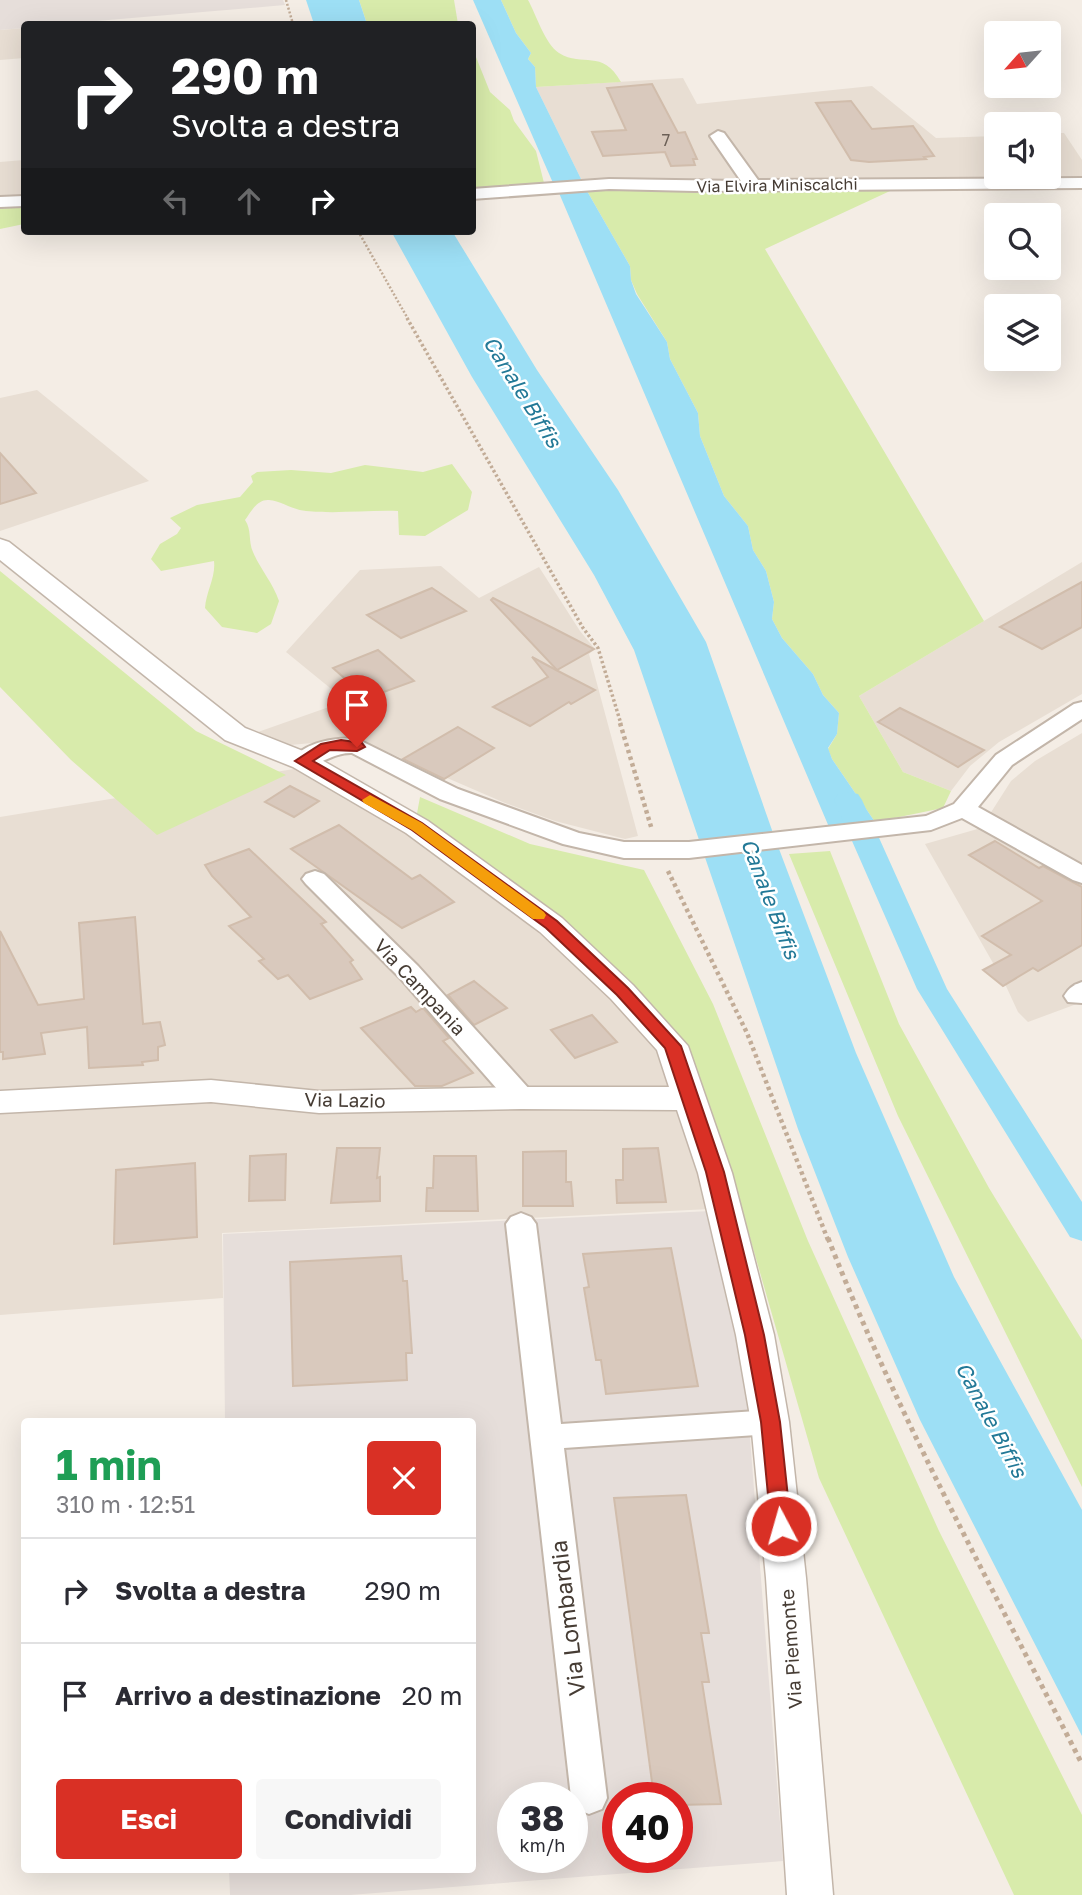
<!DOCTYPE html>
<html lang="it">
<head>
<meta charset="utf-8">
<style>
  :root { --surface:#fff; --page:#f7f7f7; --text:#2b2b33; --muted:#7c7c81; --line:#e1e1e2; --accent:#d93025 }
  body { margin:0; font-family:"Golos Text",sans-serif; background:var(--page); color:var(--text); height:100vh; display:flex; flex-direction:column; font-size:26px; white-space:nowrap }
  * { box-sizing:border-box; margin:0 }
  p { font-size:23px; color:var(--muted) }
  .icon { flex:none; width:38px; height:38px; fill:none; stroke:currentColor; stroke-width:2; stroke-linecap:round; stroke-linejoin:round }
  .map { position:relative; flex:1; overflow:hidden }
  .panel { position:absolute; left:21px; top:1418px; width:455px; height:455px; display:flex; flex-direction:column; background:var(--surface); border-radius:7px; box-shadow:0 7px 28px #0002 }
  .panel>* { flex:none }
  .hud { position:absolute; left:21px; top:21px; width:455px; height:214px; border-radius:7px; box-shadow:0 7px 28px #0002; background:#202124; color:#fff; overflow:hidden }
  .needle { width:46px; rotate:243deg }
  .buttons { position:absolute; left:984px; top:21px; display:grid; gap:14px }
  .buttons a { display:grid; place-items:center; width:77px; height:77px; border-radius:7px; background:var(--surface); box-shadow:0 7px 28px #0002; font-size:35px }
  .speed { position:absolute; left:497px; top:1782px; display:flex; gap:14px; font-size:35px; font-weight:700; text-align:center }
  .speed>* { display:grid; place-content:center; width:91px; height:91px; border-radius:50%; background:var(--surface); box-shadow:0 7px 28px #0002; line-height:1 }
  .speed small { font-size:18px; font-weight:400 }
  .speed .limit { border:10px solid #d22; background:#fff; color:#111 }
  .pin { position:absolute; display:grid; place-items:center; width:60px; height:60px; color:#fff; margin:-72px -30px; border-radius:50% 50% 50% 0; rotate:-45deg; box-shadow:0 0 7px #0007 }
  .pin .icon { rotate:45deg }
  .me { position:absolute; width:77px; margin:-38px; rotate:354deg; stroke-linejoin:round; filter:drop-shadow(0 0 5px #0008) }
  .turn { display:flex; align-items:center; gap:24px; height:147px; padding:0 35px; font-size:32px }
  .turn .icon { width:91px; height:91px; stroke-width:2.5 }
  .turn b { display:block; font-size:49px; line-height:60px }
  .lanes { display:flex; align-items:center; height:66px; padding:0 35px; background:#0003; justify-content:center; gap:35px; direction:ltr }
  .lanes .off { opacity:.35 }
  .round { display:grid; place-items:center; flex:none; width:74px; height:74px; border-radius:7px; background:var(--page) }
  .summary { display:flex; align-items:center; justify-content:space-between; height:119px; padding:0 35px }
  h1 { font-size:42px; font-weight:700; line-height:52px; color:#1e9e55 }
  .action { display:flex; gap:14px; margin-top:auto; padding:14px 35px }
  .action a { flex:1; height:80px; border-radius:7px; background:var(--accent); color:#fff; font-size:28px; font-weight:700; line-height:80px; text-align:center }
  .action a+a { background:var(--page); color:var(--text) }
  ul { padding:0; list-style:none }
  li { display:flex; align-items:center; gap:21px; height:105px; padding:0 35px; border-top:2px solid var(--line) }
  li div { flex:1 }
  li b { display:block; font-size:26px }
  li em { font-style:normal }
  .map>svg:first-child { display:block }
  .residential { fill:#e8ded3 }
  .industrial { fill:#e6deda; fill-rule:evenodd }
  .green { fill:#d8ebab }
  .water { fill:#9ddff5 }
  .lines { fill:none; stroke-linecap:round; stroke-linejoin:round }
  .canal { fill:#9ddff5; fill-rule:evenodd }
  .building { fill:#d9c9bd; stroke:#d1bdac; stroke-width:2 }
  .minor-casing { stroke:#c3b6aa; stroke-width:4 }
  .tertiary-casing { stroke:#c3b6aa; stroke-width:3 }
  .path-far3 { stroke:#c2ac97; stroke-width:2.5; stroke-dasharray:2 2; stroke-linecap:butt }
  .path-far2 { stroke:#c2ac97; stroke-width:3.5; stroke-dasharray:2.5 2.5; stroke-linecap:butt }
  .path-far1 { stroke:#c2ac97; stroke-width:4.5; stroke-dasharray:3.5 3.5; stroke-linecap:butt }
  .path { stroke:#c2ac97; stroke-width:5; stroke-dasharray:4.5 4.5; stroke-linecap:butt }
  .minor { fill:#fff; fill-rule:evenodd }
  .tertiary { fill:#fff; fill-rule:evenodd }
  .route { fill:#d93025; stroke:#8d1f18; stroke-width:2 }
  .slow { fill:#f59e0b }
  .labels { text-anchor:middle; stroke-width:5; stroke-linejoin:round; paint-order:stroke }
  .number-label { font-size:16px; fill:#6b5f56 }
  .far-street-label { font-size:16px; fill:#463c34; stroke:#fff }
  .street-label { font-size:19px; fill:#463c34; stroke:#fff }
  .water-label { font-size:21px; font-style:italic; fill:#237997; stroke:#fff }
  .near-street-label { font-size:23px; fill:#463c34; stroke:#fff }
</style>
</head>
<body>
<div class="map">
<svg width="1082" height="1895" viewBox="0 0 1082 1895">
  <rect width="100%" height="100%" fill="#f4ede5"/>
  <g class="residential">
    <path d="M24,28V58L0,60V30Z"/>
    <path d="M683,78L697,104L872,86L936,138L996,136V177H1048V133H1064L1082,160V180L582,181L536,87Z"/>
    <path d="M24,160V197L0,198V162Z"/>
    <path d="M37,390L149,481L0,531V398Z"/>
    <path d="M1082,562V694L999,742L970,766L951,791L903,772L859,696Z"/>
    <path d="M441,566L479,598L539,567L580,631L595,649L589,654L638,836L625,839L555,821L505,803L357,739L290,745L258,732L346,701L286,652L360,570Z"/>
    <path d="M1082,733V1002L1028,1022L1018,1012L1005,984L925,844L981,828L1011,781L1035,761Z"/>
    <path d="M300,768L447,858L584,970L659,1053L710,1209L222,1233L223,1298L0,1315V817Z"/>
  </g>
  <g class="industrial">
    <path d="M0,0H283L285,5L61,24H24V28L0,30Z"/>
    <path d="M711,1211L743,1348L783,1861L350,1895H230L229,1869H472V1421H225L223,1234ZM513,1797H572V1857H513ZM618,1797H677V1857H618Z"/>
  </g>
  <g class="green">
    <path d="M359,0H454L458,24H367Z"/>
    <path d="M501,0H528C536,14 545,44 559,53C583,68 602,48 621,82L536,87L535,67L528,59L531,53L516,33Z"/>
    <path d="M472,47L490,92L510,110L514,121L536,151L544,183L473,190Z"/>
    <path d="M630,190L890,191L765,249L984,621L859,696L903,772L951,791L943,808L875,822L832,759L828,749L837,734L839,713L823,695L813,674L782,638L772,619L774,602L766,571L753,550L748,526L724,496L700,436L698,413L670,359L667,342L637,294L631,280L630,266L587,191Z"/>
    <path d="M24,207V224L0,229V208Z"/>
    <path d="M452,464L472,492L468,510L425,536L399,535L398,511C367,510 337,514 306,511C293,510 281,501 269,500C257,499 251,512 245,520C252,530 248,541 253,552C260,569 273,583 279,601L271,624L257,633L222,627L205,608C206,592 216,577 214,561L161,571L151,559L160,544L177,534L181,528L170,518L197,505L240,497L253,482L251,476L257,472L291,470L331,473L365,465L423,472Z"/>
    <path d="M0,571L196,731L286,775L157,835L71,760L0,687Z"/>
    <path d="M420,797L530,844L644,870L713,1004L808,1241L939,1531L1082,1815V1895H1014L819,1478L728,1161L681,1042L416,819Z"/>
    <path d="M830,851L899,1024L989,1188L1082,1340V1487L898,1116L789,854Z"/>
  </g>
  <g class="water">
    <path d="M306,0H359L367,24H314Z"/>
    <path d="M473,0H501L516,33L531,53L528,59L535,67L536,87L582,181L553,183Z"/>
    <path d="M587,191L630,266L631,280L636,294L667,342L670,359L698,413L700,436L724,496L748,526L753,550L766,571L774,602L772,619L782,638L813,674L823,695L839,713L837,734L828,748L832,759L875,822L829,827L559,193Z"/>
    <path d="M391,231H452L537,370L618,490L706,642L773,833L856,1053L954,1277L1082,1510V1736L920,1420L848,1257L798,1129L634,650L594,575L472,377Z"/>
  </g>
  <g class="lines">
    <path class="canal" d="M848,792L858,794L862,800L947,989L1082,1202V1241L1070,1237L917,989L834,800L838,794Z"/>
  </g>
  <g class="building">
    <path d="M652,84L678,133L685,132L697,159H693L695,165L671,166L665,152L603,156L592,132L626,130L607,88Z"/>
    <path d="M851,101L872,129L913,126L934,156L924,157L926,159L869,162L851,160L816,103Z"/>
    <path d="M0,453L36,493L0,504Z"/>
    <path d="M1082,582V627L1042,649L1000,627Z"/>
    <path d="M432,588L466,611L401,638L367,615Z"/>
    <path d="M493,598L553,628L594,649L557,670L491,600Z"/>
    <path d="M378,650L414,681L367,698L333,668Z"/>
    <path d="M532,657L558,671L595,690L571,704L569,702L530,726L493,707L548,677Z"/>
    <path d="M900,708L984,750L958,767L878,722Z"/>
    <path d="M458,727L494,748L444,779L403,759Z"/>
    <path d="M290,786L319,801L294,817L265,802Z"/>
    <path d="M339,825L412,879L420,875L454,902L402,928L291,849Z"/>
    <path d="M995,841L1039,868L1043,866L1082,887V945L1038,971L1033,968L1003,986L983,970L1011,955L982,936L1042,901L969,855Z"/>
    <path d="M249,849L326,922L321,924L353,960L350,962L362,979L310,999L288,975L278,979L259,961L264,959L229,926L251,917L212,876L205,865Z"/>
    <path d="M135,917L143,1024L160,1022L165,1045L158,1047V1060L142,1062L143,1065L89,1068L87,1027L41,1033L45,1054L3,1059V1052H0V931L38,1005L84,999L79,923Z"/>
    <path d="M474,981L507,1008L474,1025L448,995Z"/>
    <path d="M411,1007L416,1012L423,1008L449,1038L443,1041L473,1073L442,1086H415L361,1028Z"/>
    <path d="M592,1015L617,1042L575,1058L551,1030Z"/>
    <path d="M337,1148H380L377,1178L380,1177V1201L331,1203Z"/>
    <path d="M658,1148L666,1202L617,1203L616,1180H623V1149Z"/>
    <path d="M566,1151V1182H571L573,1206H523V1152Z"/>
    <path d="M286,1154L285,1200L249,1201L250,1156Z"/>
    <path d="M434,1156H476L478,1211H426L427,1188H433Z"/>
    <path d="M195,1163L197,1237L114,1244L116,1170Z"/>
    <path d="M671,1248L698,1386L606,1394L601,1360H596L584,1288L589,1287L583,1254Z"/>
    <path d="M401,1256L403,1281H407L412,1353H406L407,1380L293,1386L290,1262Z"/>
    <path d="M686,1495L709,1633H701L709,1682H702L721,1804L677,1805V1797H654L614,1498Z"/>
  </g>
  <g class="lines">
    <g class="minor-casing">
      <g id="minor">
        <path d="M718,131L724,133L758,180L1082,178V188L695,191L609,189L472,199V189L609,179L741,181L710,136Z"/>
        <path d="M24,196V206L0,207V197Z"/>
        <path d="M1082,702V719L1012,765L978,807L1082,865V883L1073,880L962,818L931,830L689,858H624L563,844L440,799L352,753C330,752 315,771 295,766L291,761C304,742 336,737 357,739L458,789L579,833L624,842H689L926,816L954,804L996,755L1074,704Z"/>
        <path d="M315,871L324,874L418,966L531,1091L535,1098L531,1105L521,1107L511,1105L400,978L306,884L302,879L306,874Z"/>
        <path d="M1082,982V1003L1068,1002L1064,996C1069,988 1073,985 1082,982Z"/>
        <path d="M521,1213L531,1217L536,1224L561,1424L770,1410L781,1413L786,1422L781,1431L770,1434L564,1448L607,1798L602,1809L589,1814L576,1809L571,1797L506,1224L511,1217Z"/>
      </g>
    </g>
    <g class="tertiary-casing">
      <path id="tertiary" d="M0,539L9,542L245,728L313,755L428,821L562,918L633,985L688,1046L732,1173L774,1335L789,1422L806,1578L833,1895H787L766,1578L751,1422L736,1335L698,1173L677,1110L521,1109L319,1113L211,1102L0,1113V1091L211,1080L319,1091L521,1087H669L657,1050L611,999L540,932L406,833L293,767L225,740L0,560Z"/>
    </g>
    <g class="path-far3">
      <path d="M286,0L293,24"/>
      <path d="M358,231L408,319"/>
    </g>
    <path class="path-far2" d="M407,318L583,628L598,648L621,724"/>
    <g class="path-far1">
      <path d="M620,723L652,830"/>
      <path d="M668,871L747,1033L828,1240"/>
    </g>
    <path class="path" d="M828,1238C899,1419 994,1591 1082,1764"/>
    <use href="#minor" class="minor"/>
    <use href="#tertiary" class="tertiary"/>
  </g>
  <path class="route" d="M341,740L362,743L365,747L357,751L330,750L313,761L422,823L557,921L628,988L681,1046L724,1172L764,1335L780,1422L791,1526L788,1532L781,1534L774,1532L771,1526L761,1422L745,1335L706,1172L665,1048L617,995L546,928L412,830L295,761L321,744Z"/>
  <path class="slow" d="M370,795L422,823L544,912L546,915L544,919H533L412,830L364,803L362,800Z"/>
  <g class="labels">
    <g class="number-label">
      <text x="666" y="146">7</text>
    </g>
    <g class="far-street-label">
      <text transform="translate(777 185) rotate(-1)" y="6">Via Elvira Miniscalchi</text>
    </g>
    <g class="street-label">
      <text transform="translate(420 987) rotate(47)" y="7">Via Campania</text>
      <text transform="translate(345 1100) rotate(1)" y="7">Via Lazio</text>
      <text transform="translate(791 1649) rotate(-94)" y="7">Via Piemonte</text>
    </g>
    <g class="water-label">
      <text transform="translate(522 392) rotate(58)" y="7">Canale Biffis</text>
      <text transform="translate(770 899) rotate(69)" y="7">Canale Biffis</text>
      <text transform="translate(991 1420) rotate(62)" y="7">Canale Biffis</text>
    </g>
    <g class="near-street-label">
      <text transform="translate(568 1618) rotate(-97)" y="8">Via Lombardia</text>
    </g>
  </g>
</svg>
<div class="buttons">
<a><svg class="needle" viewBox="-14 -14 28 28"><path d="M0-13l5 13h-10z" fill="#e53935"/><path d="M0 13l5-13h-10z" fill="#7c7c81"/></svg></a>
<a><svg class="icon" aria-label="sound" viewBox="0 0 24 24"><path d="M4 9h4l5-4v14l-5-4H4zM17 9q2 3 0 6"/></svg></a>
<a><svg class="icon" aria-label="search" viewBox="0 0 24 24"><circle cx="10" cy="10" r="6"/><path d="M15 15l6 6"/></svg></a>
<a><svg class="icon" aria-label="layers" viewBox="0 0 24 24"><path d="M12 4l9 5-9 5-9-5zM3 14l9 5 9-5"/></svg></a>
</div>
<div class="speed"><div>38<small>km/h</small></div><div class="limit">40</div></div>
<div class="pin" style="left:357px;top:747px;background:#d93025"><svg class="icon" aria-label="arrive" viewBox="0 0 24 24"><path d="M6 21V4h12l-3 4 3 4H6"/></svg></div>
<svg class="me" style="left:781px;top:1526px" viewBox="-20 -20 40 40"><circle r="17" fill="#d93025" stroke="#fff" stroke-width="3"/><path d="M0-11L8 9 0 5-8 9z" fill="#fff"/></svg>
<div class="hud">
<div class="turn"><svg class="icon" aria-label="right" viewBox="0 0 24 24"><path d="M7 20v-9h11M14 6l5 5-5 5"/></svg><div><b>290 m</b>Svolta a destra</div></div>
<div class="lanes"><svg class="icon off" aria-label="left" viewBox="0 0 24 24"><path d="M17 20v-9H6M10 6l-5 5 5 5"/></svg><svg class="icon off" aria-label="ahead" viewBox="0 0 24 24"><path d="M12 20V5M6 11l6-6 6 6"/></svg><svg class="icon" aria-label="right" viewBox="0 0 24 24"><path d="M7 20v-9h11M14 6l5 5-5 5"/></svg></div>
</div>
<section class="panel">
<div class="summary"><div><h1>1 min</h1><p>310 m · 12:51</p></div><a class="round" style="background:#d93025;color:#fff"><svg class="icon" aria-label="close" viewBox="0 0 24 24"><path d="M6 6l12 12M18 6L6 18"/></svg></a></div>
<ul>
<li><svg class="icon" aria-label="right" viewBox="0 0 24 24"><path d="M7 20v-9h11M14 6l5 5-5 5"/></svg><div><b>Svolta a destra</b></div><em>290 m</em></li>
<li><svg class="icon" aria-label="arrive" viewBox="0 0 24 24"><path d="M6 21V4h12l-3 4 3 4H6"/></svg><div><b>Arrivo a destinazione</b></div><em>20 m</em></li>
</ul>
<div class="action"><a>Esci</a><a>Condividi</a></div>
</section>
</div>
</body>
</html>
